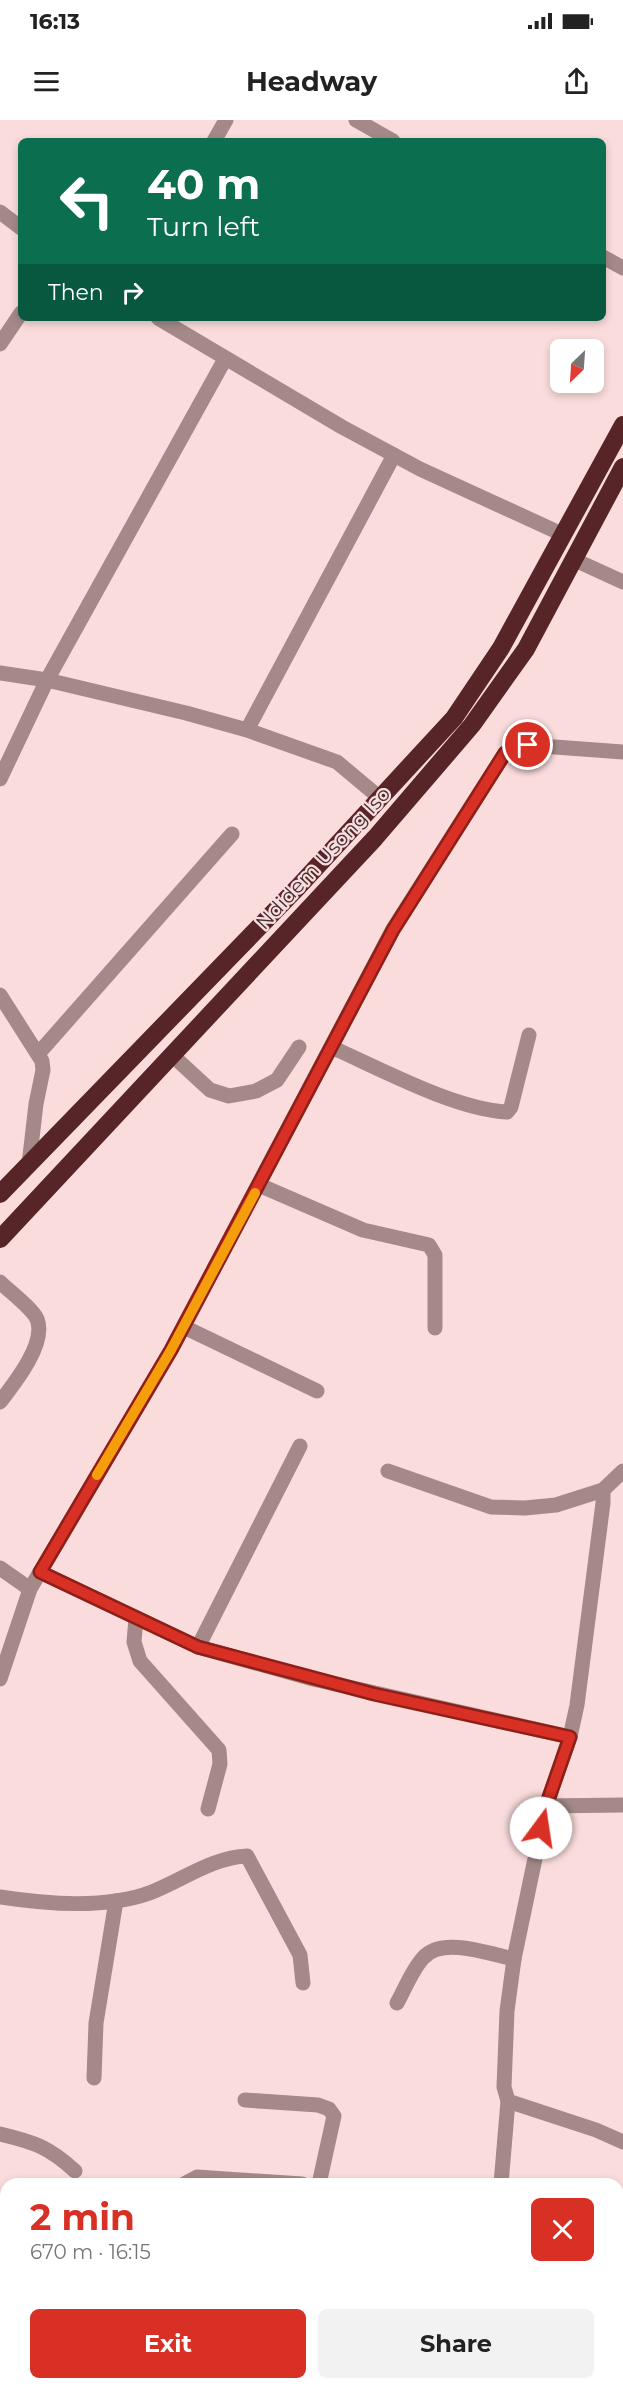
<!DOCTYPE html>
<html lang="en">
<head>
<meta charset="utf-8">
<style>
  :root { --surface:#fff; --page:#f2f2f2; --text:#222; --muted:#767676; --accent:#d93025 }
  body { margin:0; font-family:Montserrat,sans-serif; background:var(--page); color:var(--text); height:100vh; display:flex; flex-direction:column; font-size:22px; white-space:nowrap }
  * { box-sizing:border-box; margin:0 }
  p { font-size:20px; color:var(--muted) }
  .icon { flex:none; width:33px; height:33px; fill:none; stroke:currentColor; stroke-width:2; stroke-linecap:round; stroke-linejoin:round }
  .map { position:relative; flex:1; overflow:hidden }
  .drawer { position:absolute; left:0px; top:2058px; width:624px; height:212px; display:flex; flex-direction:column; background:var(--surface); border-radius:18px 18px 0 0; box-shadow:0 3px 9px #0003 }
  .drawer>* { flex:none }
  .guide { position:absolute; left:18px; top:18px; width:588px; height:183px; border-radius:9px; box-shadow:0 3px 9px #0003; background:#0b6e4f; color:#fff; overflow:hidden }
  .needle { width:39px; rotate:205deg }
  .fabs { position:absolute; left:550px; top:219px; display:grid; gap:12px }
  .fabs a { display:grid; place-items:center; width:54px; height:54px; border-radius:9px; background:var(--surface); box-shadow:0 3px 9px #0003; font-size:30px }
  .pin { position:absolute; display:grid; place-items:center; width:51px; height:51px; color:#fff; margin:-26px; border:3px solid #fff; border-radius:50%; box-shadow:0 2px 6px #0007 }
  .me { position:absolute; width:66px; margin:-33px; rotate:14deg; stroke-linejoin:round; filter:drop-shadow(0 0 4px #0008) }
  .turn { display:flex; align-items:center; gap:21px; height:126px; padding:0 30px; font-size:27px }
  .turn .icon { width:78px; height:78px; stroke-width:2.5 }
  .turn b { display:block; font-size:42px; line-height:51px }
  .then { display:flex; align-items:center; height:57px; padding:0 30px; background:#0003; gap:12px; font-size:22px }
  .round { display:grid; place-items:center; flex:none; width:63px; height:63px; border-radius:9px; background:var(--page) }
  .overview { display:flex; align-items:center; justify-content:space-between; height:102px; padding:0 30px }
  h1 { font-size:36px; font-weight:700; line-height:45px; color:var(--accent) }
  .button { display:flex; gap:12px; margin-top:auto; padding:12px 30px }
  .button a { flex:1; height:69px; border-radius:9px; background:var(--accent); color:#fff; font-size:24px; font-weight:700; line-height:69px; text-align:center }
  .button a+a { background:var(--page); color:var(--text) }
  .status { display:flex; justify-content:space-between; align-items:center; height:42px; padding:0 30px; background:var(--surface); direction:ltr }
  .status svg { height:16px; fill:currentColor }
  header { display:flex; justify-content:space-between; align-items:center; height:78px; padding:0 30px; background:var(--surface); font-size:27px; font-weight:700 }
  .map>svg:first-child { display:block }
  .lines { fill:none; stroke-linecap:round; stroke-linejoin:round }
  .minor { stroke:#a58989; stroke-width:15 }
  .highway { stroke:#572427; stroke-width:18 }
  .route-casing { stroke:#8d1f18; stroke-width:15 }
  .route { stroke:#d93025; stroke-width:10 }
  .slow { stroke:#f59e0b; stroke-width:10 }
  .labels { text-anchor:middle; stroke-width:4.5; stroke-linejoin:round; paint-order:stroke }
  .street-label { font-size:20px; fill:#413333; stroke:#fadcdc }
</style>
</head>
<body>
<div class="status"><b>16:13</b><svg viewBox="0 0 49 12"><path d="M0 12V9h3v3zM5 12V6h3v6zM10 12V3h3v9zM15 12V0h3v12zM26 1h20v11H26zM47 4h2v5h-2z"/></svg></div>
<header><svg class="icon" aria-label="menu" viewBox="0 0 24 24"><path d="M4 6h16M4 12h16M4 18h16"/></svg>Headway<svg class="icon" aria-label="share" viewBox="0 0 24 24"><path d="M12 15V3M7 8l5-5 5 5M5 13v7h14v-7"/></svg></header>
<div class="map">
<svg width="623" height="2269" viewBox="0 0 623 2269">
  <rect width="100%" height="100%" fill="#fadcdc"/>
  <g class="lines">
    <g class="minor">
      <path d="M356,0L393,21"/>
      <path d="M214,21L226,0"/>
      <path d="M0,92L21,108"/>
      <path d="M603,137L623,148"/>
      <path d="M158,198L342,307L420,349L564,415"/>
      <path d="M0,224L21,193"/>
      <path d="M575,440L623,462"/>
      <path d="M0,553L47,560L186,593L247,610L337,642L380,678"/>
      <path d="M247,610L394,335"/>
      <path d="M0,659L47,560L225,239"/>
      <path d="M0,875L42,941L43,950L36,984L29,1044"/>
      <path d="M331,927C381,949 454,989 507,992L511,987L529,915"/>
      <path d="M38,934L232,714"/>
      <path d="M172,935L210,970L229,976L256,971L277,960L299,927"/>
      <path d="M259,1065L363,1110L429,1125L435,1135V1208"/>
      <path d="M0,1162C9,1171 32,1188 37,1199C47,1223 14,1264 0,1282"/>
      <path d="M184,1207L317,1271"/>
      <path d="M388,1351L491,1387L525,1388L556,1385L603,1370L623,1351"/>
      <path d="M0,1448L30,1469"/>
      <path d="M40,1452L198,1527L313,1559L570,1617"/>
      <path d="M136,1498L134,1522L140,1541L219,1630L220,1644L208,1689"/>
      <path d="M198,1527L300,1326"/>
      <path d="M0,1559L30,1469L171,1230L393,809L505,633L528,625L623,632"/>
      <path d="M546,1686L623,1685"/>
      <path d="M0,1777C45,1784 108,1789 152,1772C182,1760 214,1737 247,1736L300,1835L303,1863"/>
      <path d="M397,1883C405,1869 412,1850 423,1838C442,1816 490,1834 514,1839"/>
      <path d="M94,1958L96,1903L116,1781"/>
      <path d="M245,1980L318,1985L329,1989L334,1996L319,2064"/>
      <path d="M508,1981L596,2010L623,2022"/>
      <path d="M0,2014C34,2022 49,2027 75,2051"/>
      <path d="M184,2064L197,2057L302,2064"/>
      <path d="M501,2064L508,1981L504,1967L507,1891L514,1839L546,1686L570,1617L577,1585L603,1383V1370"/>
      <path d="M0,2170L6,2171"/>
      <path d="M358,2264L376,2269"/>
      <path d="M469,2269L470,2264"/>
    </g>
    <g class="highway">
      <path d="M0,1074L299,766L454,598L501,528L623,305"/>
      <path d="M0,1119L375,718L472,605L526,529L623,347"/>
    </g>
  </g>
  <g class="lines">
    <g class="route-casing">
      <path id="route" d="M528,625L505,633L393,810L171,1230L40,1452L198,1527L374,1574L570,1617L546,1686L541,1708"/>
    </g>
    <use href="#route" class="route"/>
    <path class="slow" d="M97,1355L171,1230L255,1073"/>
  </g>
  <g class="labels">
    <g class="street-label">
      <text transform="translate(323 738) rotate(-47)" y="7">Ndidem Usong Iso</text>
    </g>
  </g>
</svg>
<div class="fabs">
<a><svg class="needle" viewBox="-14 -14 28 28"><path d="M0-13l5 13h-10z" fill="#e53935"/><path d="M0 13l5-13h-10z" fill="#767676"/></svg></a>
</div>
<div class="pin" style="left:528px;top:625px;background:#d93025"><svg class="icon" aria-label="arrive" viewBox="0 0 24 24"><path d="M6 21V4h12l-3 4 3 4H6"/></svg></div>
<svg class="me" style="left:541px;top:1708px" viewBox="-20 -20 40 40"><circle r="19" fill="#fff"/><path d="M0-13L10 11 0 6-10 11z" fill="#d93025"/></svg>
<div class="guide">
<div class="turn"><svg class="icon" aria-label="left" viewBox="0 0 24 24"><path d="M17 20v-9H6M10 6l-5 5 5 5"/></svg><div><b>40 m</b>Turn left</div></div>
<div class="then">Then<svg class="icon" aria-label="right" viewBox="0 0 24 24"><path d="M7 20v-9h11M14 6l5 5-5 5"/></svg></div>
</div>
<section class="drawer">
<div class="overview"><div><h1>2 min</h1><p>670 m · 16:15</p></div><a class="round" style="background:#d93025;color:#fff"><svg class="icon" aria-label="close" viewBox="0 0 24 24"><path d="M6 6l12 12M18 6L6 18"/></svg></a></div>
<div class="button"><a>Exit</a><a>Share</a></div>
</section>
</div>
</body>
</html>
